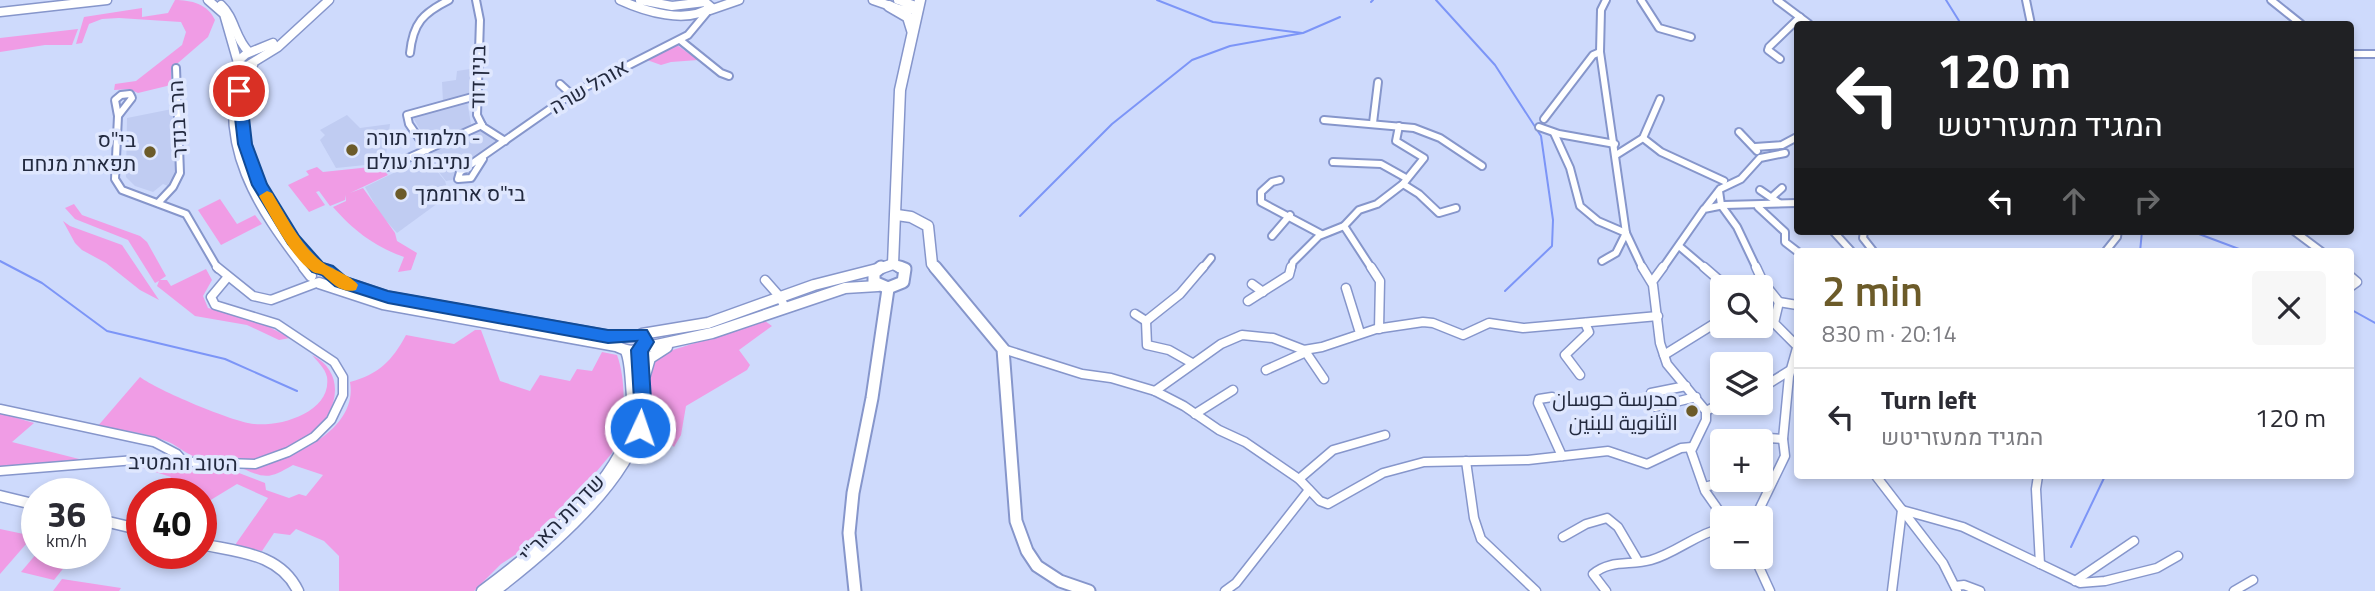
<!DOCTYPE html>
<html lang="en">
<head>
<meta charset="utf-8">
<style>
  :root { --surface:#fff; --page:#f7f7f7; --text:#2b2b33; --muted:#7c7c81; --line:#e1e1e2; --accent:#6c5b29 }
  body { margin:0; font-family:"Titillium Web",Cairo,Heebo,sans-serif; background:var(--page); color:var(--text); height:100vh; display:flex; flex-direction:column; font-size:26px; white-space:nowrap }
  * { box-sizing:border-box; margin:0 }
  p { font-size:23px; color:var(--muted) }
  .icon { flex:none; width:38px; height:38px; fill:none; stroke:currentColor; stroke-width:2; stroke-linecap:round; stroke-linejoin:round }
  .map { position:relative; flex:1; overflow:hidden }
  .drawer { position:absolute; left:1794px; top:248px; width:560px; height:231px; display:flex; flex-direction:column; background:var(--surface); border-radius:7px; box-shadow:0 4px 10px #0003 }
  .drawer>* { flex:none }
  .hud { position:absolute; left:1794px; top:21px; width:560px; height:214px; border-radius:7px; box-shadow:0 4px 10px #0003; background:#202124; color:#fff; overflow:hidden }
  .fabs { position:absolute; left:1710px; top:275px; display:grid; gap:14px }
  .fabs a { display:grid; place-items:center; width:63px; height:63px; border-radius:7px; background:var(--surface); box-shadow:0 4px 10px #0003; font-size:35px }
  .speed { position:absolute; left:21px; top:478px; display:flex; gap:14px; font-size:35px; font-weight:700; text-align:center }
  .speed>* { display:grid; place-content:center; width:91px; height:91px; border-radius:50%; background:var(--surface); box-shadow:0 4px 10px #0003; line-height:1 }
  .speed small { font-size:18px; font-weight:400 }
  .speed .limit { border:10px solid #d22; background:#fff; color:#111 }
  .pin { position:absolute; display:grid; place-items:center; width:60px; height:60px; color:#fff; margin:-30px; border:4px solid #fff; border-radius:50%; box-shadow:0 2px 7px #0007 }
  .me { position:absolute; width:77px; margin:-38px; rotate:3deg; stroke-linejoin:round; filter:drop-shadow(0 0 5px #0008) }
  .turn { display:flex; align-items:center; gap:24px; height:147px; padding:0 28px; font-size:32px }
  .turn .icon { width:91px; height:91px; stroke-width:2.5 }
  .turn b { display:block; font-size:49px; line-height:60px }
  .lanes { display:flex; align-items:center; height:66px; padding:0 28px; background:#0003; justify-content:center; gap:35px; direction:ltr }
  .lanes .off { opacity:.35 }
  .round { display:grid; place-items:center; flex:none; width:74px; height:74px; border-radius:7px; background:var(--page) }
  .head { display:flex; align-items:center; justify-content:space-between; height:119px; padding:0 28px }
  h1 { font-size:42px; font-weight:600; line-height:52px; color:var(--accent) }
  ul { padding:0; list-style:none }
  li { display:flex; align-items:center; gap:21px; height:98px; padding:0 28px; border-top:2px solid var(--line) }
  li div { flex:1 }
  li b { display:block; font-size:26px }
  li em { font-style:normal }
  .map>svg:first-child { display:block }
  .built { fill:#c0ccf2 }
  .green { fill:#f09ce5 }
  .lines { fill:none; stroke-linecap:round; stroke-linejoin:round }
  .stream { stroke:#7c95f7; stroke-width:2 }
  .minor-far1-casing { stroke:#8696cb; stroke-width:10 }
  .minor-casing { stroke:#8696cb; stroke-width:11 }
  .tertiary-far1-casing { stroke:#8696cb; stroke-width:11 }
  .tertiary-casing { stroke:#8696cb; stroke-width:13 }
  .secondary-far1-casing { stroke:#8696cb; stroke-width:13 }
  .secondary-casing { stroke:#8696cb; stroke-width:15 }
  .primary-far1-casing { stroke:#8696cb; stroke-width:13 }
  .primary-casing { stroke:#8696cb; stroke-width:15 }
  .minor-far1 { stroke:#fff; stroke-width:6 }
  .minor { stroke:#fff; stroke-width:8 }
  .tertiary-far1 { stroke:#fff; stroke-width:8 }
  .tertiary { stroke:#fff; stroke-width:10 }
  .secondary-far1 { stroke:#fff; stroke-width:10 }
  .secondary { stroke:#fff; stroke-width:11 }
  .primary-far1 { stroke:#fff; stroke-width:10 }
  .primary { stroke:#fff; stroke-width:11 }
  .route { fill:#1a73e8; stroke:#114b97; stroke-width:2 }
  .slow { fill:#f59e0b }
  .poi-dot { fill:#6c5b29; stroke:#dfe7fe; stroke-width:2.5 }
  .labels { text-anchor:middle; stroke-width:7; stroke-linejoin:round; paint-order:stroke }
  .street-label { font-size:21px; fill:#232a3f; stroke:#dfe7fe }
  .poi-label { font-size:21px; fill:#232a3f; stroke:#dfe7fe; text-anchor:start }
</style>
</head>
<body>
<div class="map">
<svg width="2375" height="591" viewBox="0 0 2375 591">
  <rect width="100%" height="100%" fill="#cedafc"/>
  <g class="built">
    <path d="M470,69V95L443,102L442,82L456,80L457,71Z"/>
    <path d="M467,101L471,124L468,128L431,143H428L412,116Z"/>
    <path d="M172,109L176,175L168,186L163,184L153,192L135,186L126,177L127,118Z"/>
    <path d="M347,115L360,128L390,124L385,163L336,168L320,140L325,135L320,130Z"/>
    <path d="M482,129L500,142L452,180L446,181L425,154Z"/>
    <path d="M427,159L445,181L449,195L397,233L381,215L365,187L420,160Z"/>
  </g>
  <g class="green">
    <path d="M175,0C191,0 208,4 215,20L208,37L171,69V85L138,93L129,89L114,90L115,84L136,81L182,45L186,32L181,22L119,18L102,19L89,24L82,43L76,44L84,17L142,8V17L168,13Z"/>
    <path d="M78,29L72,45H45L0,52V38Z"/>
    <path d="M677,45L698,60L671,62L661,65L647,60Z"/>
    <path d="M380,166L388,175L350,193L363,188L395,233L397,241L417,253L411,270L398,272L404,257C374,246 354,231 333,207L346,201L345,195V200L330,206L319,191L316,192L325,205L309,212L288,185L309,175L306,171L317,167L323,172Z"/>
    <path d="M220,199L237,224L255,215L262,224L221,245L198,210Z"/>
    <path d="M74,204L82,215L140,236L147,242L166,276L160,280H167L171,286L206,269L212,280L203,296L208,308L258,321L290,338L279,340L247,325L195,316L157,286L159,281L155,283L128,240L75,219L65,208Z"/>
    <path d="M63,221L70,226L122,245L159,300L140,290L106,263L82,250L75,243Z"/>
    <path d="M765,321L772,326L739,350L750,365L747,370L686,406L681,435L674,447L656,431L647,418L646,409L652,362L660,354Z"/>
    <path d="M475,330H481L500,381L530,391L540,375L570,381L577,369L592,371L602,352L617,355C627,382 626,427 612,453L541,538L501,564L474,591H339V556L324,541L296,529L290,535L274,533L262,551L235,545L268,498L237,484L209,501L201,500V494L160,493L171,477L143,468L231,470L265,483L266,490L289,498L299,494L306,496L323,475L293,465C272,477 267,480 244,469C283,463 359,433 350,382C379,374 392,361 406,335L454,344Z"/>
    <path d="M312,355C347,373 338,412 312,434C294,450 261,463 237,462C224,461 200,461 189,454C181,450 175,444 166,441C144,432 121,430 97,427L140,377C157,390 233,422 254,424C280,427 332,412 327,377C325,368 317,361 312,355Z"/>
    <path d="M0,413L34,423L12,442L87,461L0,467Z"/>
    <path d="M0,529L33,536L0,574Z"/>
    <path d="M37,553L70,560L54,580L21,572Z"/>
    <path d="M62,579L121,588L119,591H53Z"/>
  </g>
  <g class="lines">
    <g class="stream">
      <path d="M1157,0L1213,22L1302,33"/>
      <path d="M1436,0L1495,65L1541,136L1553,220L1552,246L1505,291"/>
      <path d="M1946,0L1961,24"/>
      <path d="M1371,2L1373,0"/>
      <path d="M1020,216L1112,124L1192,60L1230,46L1303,33L1340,17"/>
      <path d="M2191,231L2247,252"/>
      <path d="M2140,252L2142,231"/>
      <path d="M0,261L42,283L107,331L225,359L297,391"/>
      <path d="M2350,309L2375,323"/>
      <path d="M2071,547L2105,476"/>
    </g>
    <g class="minor-far1-casing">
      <g id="minor-far1">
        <path d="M476,0L480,20L477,115L483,127L505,141"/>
        <path d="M1606,0L1601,10L1600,52L1626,233L1643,269"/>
        <path d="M1641,0L1659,28L1691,37"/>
        <path d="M1777,0L1809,24"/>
        <path d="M2026,0L2031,24"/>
        <path d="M2271,0L2301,24"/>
        <path d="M680,40L721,73L729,76"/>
        <path d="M410,53C413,23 423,13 449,0"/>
        <path d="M2350,54H2375"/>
        <path d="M1780,59L1768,50L1769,47L1800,17"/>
        <path d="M560,84L572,95"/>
        <path d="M130,94L132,98L118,116L115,100L121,95Z"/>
        <path d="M118,116L115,179L122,190L186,214L218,269"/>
        <path d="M1544,119L1593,55L1600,52"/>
        <path d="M1324,120L1414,128L1440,138L1482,166"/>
        <path d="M1373,123L1378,82"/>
        <path d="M1539,127L1559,134L1615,144"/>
        <path d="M1739,132L1757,151"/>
        <path d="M1554,133L1570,168L1580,206L1598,221L1626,233"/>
        <path d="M1643,138L1661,152L1724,181"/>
        <path d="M1755,147L1782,145L1797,137"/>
        <path d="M427,150L409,124L407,115L476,96"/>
        <path d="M1616,155L1643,138L1660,99"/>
        <path d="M483,159L471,178L458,179L460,172L570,95L688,35L708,11"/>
        <path d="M1333,162L1381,164L1406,178"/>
        <path d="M388,167L482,125"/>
        <path d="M1280,180L1272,182L1261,192V202L1321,234"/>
        <path d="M1403,184L1419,194L1439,213L1456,208"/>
        <path d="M1760,190L1779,203"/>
        <path d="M1719,191L1721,205L1737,227L1757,269"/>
        <path d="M1772,197L1782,188"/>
        <path d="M158,203L173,187L180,173L176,68"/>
        <path d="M1706,207L1720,189L1741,179L1760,158L1785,153"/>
        <path d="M1758,207L1785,232V242L1798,252"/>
        <path d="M1344,226L1372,269"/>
        <path d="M1833,231L1852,252"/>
        <path d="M1864,231L1863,238L1874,252"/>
        <path d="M2294,231L2322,252"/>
        <path d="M1272,236L1290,215"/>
        <path d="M1679,246L1706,269"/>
        <path d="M2105,252L2117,237L2118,231"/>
        <path d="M1602,261L1616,253L1626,233"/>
        <path d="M1202,269L1211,258"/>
        <path d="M1291,269L1293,262L1319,236L1344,226L1359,210L1377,204L1403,184L1424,158L1396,141L1399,126"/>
        <path d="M1662,269L1704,209L1724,205L1797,203"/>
      </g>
    </g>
    <g class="minor-casing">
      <g id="minor">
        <path d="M217,267L253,296L271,300L316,283"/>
        <path d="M1371,267L1380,281L1379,329"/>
        <path d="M1642,267L1653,285L1660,343L1667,364L1706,411V420L1691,451L1705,491L1724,518"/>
        <path d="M1704,267L1727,287"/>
        <path d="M1756,267L1763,282L1779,302L1797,305"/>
        <path d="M2350,276L2357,282L2350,287"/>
        <path d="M765,280L780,297L785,308"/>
        <path d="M1652,282L1663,267"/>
        <path d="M1252,284L1263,292"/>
        <path d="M1752,287L1763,282"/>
        <path d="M1346,288L1360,333"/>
        <path d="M1248,301L1289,275L1291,267"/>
        <path d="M1135,314L1146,321"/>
        <path d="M1146,321L1180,294L1203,267"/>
        <path d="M1146,321L1147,345L1169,350L1192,363"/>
        <path d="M1760,322L1774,323L1797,346"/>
        <path d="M1774,323L1779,302"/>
        <path d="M1003,349L1082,374L1111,378L1155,391L1184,406L1219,430L1245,442L1299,479L1320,501L1328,504L1383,473L1424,462L1528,460L1608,451L1647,464L1681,448L1692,447"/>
        <path d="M1305,351L1324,379"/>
        <path d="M1664,355L1722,319"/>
        <path d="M1266,370L1306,352"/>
        <path d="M1580,375L1565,355L1589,332L1585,323"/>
        <path d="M1760,389L1789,371"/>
        <path d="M1155,391L1221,344L1242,335L1273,338L1304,350L1322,347L1376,329L1423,322L1433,323L1463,335L1489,323L1523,328L1658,316"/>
        <path d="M1651,393L1686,386"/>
        <path d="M1552,397L1539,399L1538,403L1562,456"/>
        <path d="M1655,407L1696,397"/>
        <path d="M0,409L154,442L177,454L183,461"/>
        <path d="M1706,411L1724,402"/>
        <path d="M1195,414L1233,390"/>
        <path d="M1760,452L1768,438L1783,439"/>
        <path d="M1466,461L1474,518L1481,539L1536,591"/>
        <path d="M0,471L135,460L255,464L288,452L314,437L331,420L343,395V377L334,362L277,324L215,305L211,297L226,279"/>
        <path d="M1876,476L1943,563L1957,591"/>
        <path d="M2038,476L2036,489L2040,564"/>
        <path d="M1299,479L1333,450L1385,435"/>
        <path d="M1704,487L1733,480"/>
        <path d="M1902,510L1963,527L2080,583L2105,581L2157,568L2178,556"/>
        <path d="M1755,518L1785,456L1783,439L1789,376L1797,348"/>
        <path d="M1563,537L1586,524L1607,518L1618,527L1638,561"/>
        <path d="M1754,556L1770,591"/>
        <path d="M2075,581L2134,541"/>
        <path d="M1955,586L1964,585L1980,591"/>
        <path d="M1225,591L1236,583L1309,490"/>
        <path d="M1606,591L1593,574C1611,559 1630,566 1651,560C1676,553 1696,534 1722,528"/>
        <path d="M1892,591L1902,510"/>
        <path d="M2234,591L2253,580"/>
      </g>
    </g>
    <g class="tertiary-far1-casing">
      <g id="tertiary-far1">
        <path d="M208,0L224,14L238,63"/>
        <path d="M620,0C644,11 687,25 711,7L705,2L672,6L640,0"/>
        <path d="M873,0L899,9L918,10"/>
        <path d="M898,0L913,5L918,10"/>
        <path d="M221,5C235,18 235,39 249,52"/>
        <path d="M710,10L739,0"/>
        <path d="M0,12L107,0"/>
        <path d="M238,61L246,54L273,43"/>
        <path d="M239,65C217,146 257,207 305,269"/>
        <path d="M253,65C214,102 279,249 321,269"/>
        <path d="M247,66L278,47L329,0"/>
      </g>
    </g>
    <g class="tertiary-casing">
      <g id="tertiary">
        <path d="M304,267L311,276"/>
        <path d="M317,267L327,270L340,281L388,297L609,336H644L646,342C636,354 629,352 616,346L383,304L319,283"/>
        <path d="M642,334L708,323L814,285L877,269"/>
        <path d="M643,348L712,333L845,288L878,286"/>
        <path d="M645,375L650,358L667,347"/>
        <path d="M0,496L37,505"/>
        <path d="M96,519L142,530"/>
        <path d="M201,544C238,552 280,553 298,591"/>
        <path d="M482,591C533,553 605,496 628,436C635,419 632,400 631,383C630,372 630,361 626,351"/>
        <path d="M495,591C543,554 625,486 640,426C646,402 640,374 639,350"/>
      </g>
    </g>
    <g class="secondary-far1-casing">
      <path id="secondary-far1" d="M897,215L911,217L928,226L932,264L936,269"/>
    </g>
    <g class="secondary-casing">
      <path id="secondary" d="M935,267L1003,349L1016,521L1027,551L1037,566L1060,581L1089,591"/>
    </g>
    <g class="primary-far1-casing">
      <g id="primary-far1">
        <path d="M889,6L908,17L912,30"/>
        <path d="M893,264L900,90L920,0"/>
        <path d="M879,269L893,264L904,269"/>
      </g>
    </g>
    <g class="primary-casing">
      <g id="primary">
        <path d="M881,267L874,273V282L888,288L903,282L905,269L900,267"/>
        <path d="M855,591L849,533L853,493L872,398L888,289"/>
      </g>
    </g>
    <use href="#minor-far1" class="minor-far1"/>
    <use href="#minor" class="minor"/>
    <use href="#tertiary-far1" class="tertiary-far1"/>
    <use href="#tertiary" class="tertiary"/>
    <use href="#secondary-far1" class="secondary-far1"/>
    <use href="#secondary" class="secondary"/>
    <use href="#primary-far1" class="primary-far1"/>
    <use href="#primary" class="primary"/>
  </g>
  <path class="route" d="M239,87L246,91L252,144L267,184L299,236L323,263L333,266L346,277L388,291L608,330H647L654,342L648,352L651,400L646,433L640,435L634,433L631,428L634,400L631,350L637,341L608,343L388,303L335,286L322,275L312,272L288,244L252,185L238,144L232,91Z"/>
  <path class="slow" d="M267,191L272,193C286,216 300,245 322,262C331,269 352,276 358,285L356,290C342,294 332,283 323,275C320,273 316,274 313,272C292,259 272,218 259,196Z"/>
  <g class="poi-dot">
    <circle cx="352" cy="150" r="7"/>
    <circle cx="150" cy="152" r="7"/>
    <circle cx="401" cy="194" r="7"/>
    <circle cx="1692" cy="411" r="7"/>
  </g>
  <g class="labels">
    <g class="street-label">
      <text transform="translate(478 77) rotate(-89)" y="7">בנין דוד</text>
      <text transform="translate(589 87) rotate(-30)" y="7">אוהל שרה</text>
      <text transform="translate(178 119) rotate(-93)" y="7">הרב בנדר</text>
      <text transform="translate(183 463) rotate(1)" y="7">הטוב והמטיב</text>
      <text transform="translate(562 518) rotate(-46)" y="7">שדרות האר"י</text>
    </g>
    <g class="poi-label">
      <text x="366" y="145">תלמוד תורה -<tspan x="366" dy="24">נתיבות עולם</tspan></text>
      <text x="136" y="147" text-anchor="end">בי"ס<tspan x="136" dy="24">תפארת מנחם</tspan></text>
      <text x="415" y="201">בי"ס ארוממך</text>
      <text x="1678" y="406" text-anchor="end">مدرسة حوسان<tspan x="1678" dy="24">الثانوية للبنين</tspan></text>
    </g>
  </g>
</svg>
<div class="fabs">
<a><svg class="icon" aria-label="search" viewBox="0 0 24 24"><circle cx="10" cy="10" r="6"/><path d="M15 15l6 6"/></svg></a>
<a><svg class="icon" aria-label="layers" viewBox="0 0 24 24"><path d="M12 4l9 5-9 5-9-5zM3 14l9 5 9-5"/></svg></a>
<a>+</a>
<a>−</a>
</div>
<div class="speed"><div>36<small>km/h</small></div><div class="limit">40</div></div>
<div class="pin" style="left:239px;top:91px;background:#d93025"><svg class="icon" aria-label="arrive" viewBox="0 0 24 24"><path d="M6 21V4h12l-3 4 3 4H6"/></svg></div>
<svg class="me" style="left:640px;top:428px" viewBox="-20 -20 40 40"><circle r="17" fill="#1a73e8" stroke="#fff" stroke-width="3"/><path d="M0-11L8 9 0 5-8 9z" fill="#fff"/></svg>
<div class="hud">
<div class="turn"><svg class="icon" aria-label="left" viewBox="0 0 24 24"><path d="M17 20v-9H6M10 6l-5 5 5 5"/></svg><div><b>120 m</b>המגיד ממעזריטש</div></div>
<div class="lanes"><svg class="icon" aria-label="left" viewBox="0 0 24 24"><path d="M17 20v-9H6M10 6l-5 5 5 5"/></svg><svg class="icon off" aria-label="ahead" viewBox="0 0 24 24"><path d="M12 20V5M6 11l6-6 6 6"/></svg><svg class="icon off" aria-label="right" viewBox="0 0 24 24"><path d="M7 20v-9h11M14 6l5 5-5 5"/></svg></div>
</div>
<section class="drawer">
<div class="head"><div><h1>2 min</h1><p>830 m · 20:14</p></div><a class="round"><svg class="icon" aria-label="close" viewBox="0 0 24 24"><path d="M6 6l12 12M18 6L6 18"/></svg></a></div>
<ul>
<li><svg class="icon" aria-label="left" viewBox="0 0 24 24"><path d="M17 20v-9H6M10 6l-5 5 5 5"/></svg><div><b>Turn left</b><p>המגיד ממעזריטש</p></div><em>120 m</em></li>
</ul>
</section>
</div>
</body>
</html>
